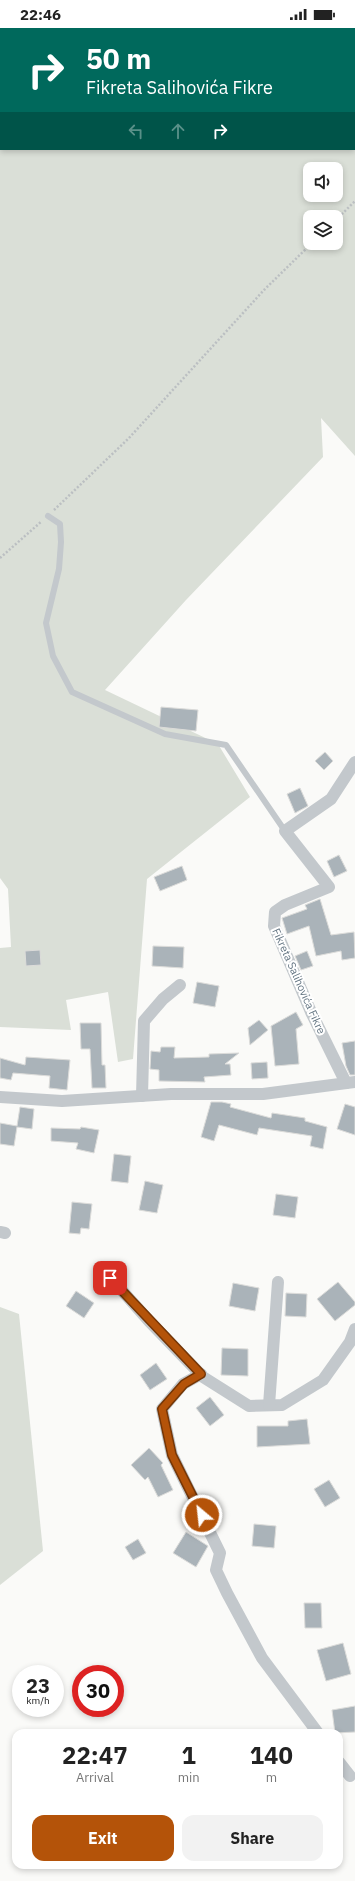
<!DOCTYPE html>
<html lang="en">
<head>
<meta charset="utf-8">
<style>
  :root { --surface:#fff; --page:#f2f2f2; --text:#222; --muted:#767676; --accent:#b45309 }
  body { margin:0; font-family:"IBM Plex Sans",sans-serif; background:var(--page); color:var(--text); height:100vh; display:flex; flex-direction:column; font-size:15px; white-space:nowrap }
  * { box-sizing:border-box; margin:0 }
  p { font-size:13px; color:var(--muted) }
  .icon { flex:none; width:22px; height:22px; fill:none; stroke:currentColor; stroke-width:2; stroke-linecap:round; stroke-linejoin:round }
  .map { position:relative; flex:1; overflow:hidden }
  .side { position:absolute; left:12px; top:1701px; width:331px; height:140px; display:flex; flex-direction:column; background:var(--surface); border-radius:12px; box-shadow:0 2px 6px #0003 }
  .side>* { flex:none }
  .hud { position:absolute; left:0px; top:0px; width:355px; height:122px; box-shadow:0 2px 6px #0003; background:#00695c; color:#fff; overflow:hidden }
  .controls { position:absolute; left:303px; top:134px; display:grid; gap:8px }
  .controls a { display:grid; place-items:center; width:40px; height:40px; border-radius:8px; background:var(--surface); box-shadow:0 2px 6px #0003; font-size:20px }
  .speed { position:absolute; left:12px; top:1637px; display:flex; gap:8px; font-size:20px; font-weight:700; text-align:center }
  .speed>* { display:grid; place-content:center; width:52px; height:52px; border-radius:50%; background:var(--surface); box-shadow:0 2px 6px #0003; line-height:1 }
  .speed small { font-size:10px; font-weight:400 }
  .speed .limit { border:6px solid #d22; background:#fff; color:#111 }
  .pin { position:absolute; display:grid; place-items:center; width:34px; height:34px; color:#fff; margin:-17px; border-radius:8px; box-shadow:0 2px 6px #0006 }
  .me { position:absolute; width:44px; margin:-22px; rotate:332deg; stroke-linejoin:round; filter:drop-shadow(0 0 3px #0008) }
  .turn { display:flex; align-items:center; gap:14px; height:84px; padding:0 20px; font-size:18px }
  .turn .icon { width:52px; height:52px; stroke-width:2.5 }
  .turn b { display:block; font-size:28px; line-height:34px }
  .lanes { display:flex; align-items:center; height:38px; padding:0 20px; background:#0003; justify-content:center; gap:20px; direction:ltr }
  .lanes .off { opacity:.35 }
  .eta { display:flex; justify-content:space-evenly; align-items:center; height:68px; text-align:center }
  .eta b { font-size:24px; font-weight:700; line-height:28px }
  .primary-button { display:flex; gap:8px; margin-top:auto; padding:8px 20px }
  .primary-button a { flex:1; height:46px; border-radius:12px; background:var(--accent); color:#fff; font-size:16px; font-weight:700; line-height:46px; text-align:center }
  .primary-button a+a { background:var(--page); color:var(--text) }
  .status { display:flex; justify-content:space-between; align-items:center; height:28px; padding:0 20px; background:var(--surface); direction:ltr }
  .status svg { height:11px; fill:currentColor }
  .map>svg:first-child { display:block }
  .green { fill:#dadfd7; fill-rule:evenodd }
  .building { fill:#aab3b9; stroke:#dcdcda }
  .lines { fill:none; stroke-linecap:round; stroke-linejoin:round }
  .path { stroke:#bbbfc2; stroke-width:2.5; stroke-dasharray:2 2; stroke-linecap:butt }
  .service { stroke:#c3c8cc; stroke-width:6 }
  .minor { stroke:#c3c8cc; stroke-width:12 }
  .route-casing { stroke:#753606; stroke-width:10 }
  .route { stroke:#b45309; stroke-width:7 }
  .labels { text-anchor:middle; stroke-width:4; stroke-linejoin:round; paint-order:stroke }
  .street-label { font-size:11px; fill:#657683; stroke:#fff }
</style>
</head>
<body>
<div class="status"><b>22:46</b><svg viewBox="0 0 49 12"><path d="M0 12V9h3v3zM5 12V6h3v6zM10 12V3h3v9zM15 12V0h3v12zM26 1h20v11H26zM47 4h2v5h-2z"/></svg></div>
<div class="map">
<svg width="355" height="1853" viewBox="0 0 355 1853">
  <rect width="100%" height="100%" fill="#fafaf8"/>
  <g class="green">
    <path d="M0,0L23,1H1V121H354V1H209L355,0V428L321,390L323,429L186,572L105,662L218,716L250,769L147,851L133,1031L118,1034L108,964L66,972L71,1002L0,999V920L11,919L8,861L0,850ZM310,141H336V167H310ZM310,189H336V215H310Z"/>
    <path d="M0,1279L19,1286L43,1523L0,1557Z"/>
  </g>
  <g class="building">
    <path d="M161,679L198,682L196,703L159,699Z"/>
    <path d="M325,724L333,733L324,742L315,733Z"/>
    <path d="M300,760L308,778L295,785L287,766Z"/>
    <path d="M339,827L347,843L334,849L327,833Z"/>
    <path d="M182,838L187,852L160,863L154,849Z"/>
    <path d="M320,871L331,907L354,904L355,930L342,932L341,923L316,928L309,898L287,906L282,890L307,881L305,877Z"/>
    <path d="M153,918L184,919L183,940L152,938Z"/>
    <path d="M40,922L41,937L26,938L25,923Z"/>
    <path d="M307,923L313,938L301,942L295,928Z"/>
    <path d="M197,954L219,958L215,979L193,975Z"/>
    <path d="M296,984L303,997L296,1001L299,1036L275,1038L271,998Z"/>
    <path d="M259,992L268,1002L250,1017L248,1000Z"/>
    <path d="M80,995H101L102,1037H105L106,1060H92L90,1021H81Z"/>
    <path d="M355,1013V1047H350L346,1038L342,1015Z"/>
    <path d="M161,1019H175L174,1030L209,1029V1026L239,1025L225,1036H230L231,1047L204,1049L205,1054L159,1053V1042L150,1041L151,1023L160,1024Z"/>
    <path d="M26,1029L70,1032L67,1062L49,1060L50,1048L13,1045L11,1052L0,1050V1030L25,1037Z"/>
    <path d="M267,1034L268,1050L252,1051L251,1035Z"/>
    <path d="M211,1074H222L231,1076L230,1079L271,1090L272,1085L305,1090V1093L327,1099L323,1121L310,1118L312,1108L259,1100L257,1107L219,1097L214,1113L201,1109Z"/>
    <path d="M345,1076L355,1079V1107L337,1101Z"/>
    <path d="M20,1079L34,1081L32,1101L17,1099L14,1118L0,1116V1095L17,1098Z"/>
    <path d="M81,1099L99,1102L94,1125L76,1121L78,1115L51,1113V1100L80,1101Z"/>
    <path d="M114,1126L131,1128L128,1155L111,1153Z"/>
    <path d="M145,1153L163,1157L157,1185L139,1182Z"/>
    <path d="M276,1166L298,1169L295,1190L273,1187Z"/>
    <path d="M72,1174L92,1176L89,1201L81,1200L80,1206L69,1205Z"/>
    <path d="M338,1254L355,1274V1277L335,1293L317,1271Z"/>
    <path d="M233,1255L259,1260L255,1283L229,1278Z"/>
    <path d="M76,1263L94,1275L84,1290L66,1278Z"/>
    <path d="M286,1265L307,1266L306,1289L285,1288Z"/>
    <path d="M222,1320L248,1321V1348L221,1347Z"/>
    <path d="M156,1335L167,1351L150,1362L140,1347Z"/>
    <path d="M210,1369L224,1387L210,1398L196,1380Z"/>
    <path d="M307,1391L310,1416L257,1419V1398H288V1393Z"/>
    <path d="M149,1420L163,1435L161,1437L173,1462L158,1469L148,1449L145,1452L131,1437Z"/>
    <path d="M329,1452L340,1470L325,1479L314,1461Z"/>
    <path d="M254,1496L276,1498L274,1520L252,1518Z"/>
    <path d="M186,1504L208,1518L196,1539L173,1525Z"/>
    <path d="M138,1511L146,1525L133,1532L125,1519Z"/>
    <path d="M304,1575H321L322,1600H305Z"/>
    <path d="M343,1615L351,1646L326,1653L317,1622Z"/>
    <path d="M355,1678V1704L335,1705L332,1682Z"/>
  </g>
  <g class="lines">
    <g class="path">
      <path d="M336,192L355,173"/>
      <path d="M54,482L129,410L264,262L312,215"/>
      <path d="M0,530L42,493"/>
    </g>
    <path class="service" d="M48,488L60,496L61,514L59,541L46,595L53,628L72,664L165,706L226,717L285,803"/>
    <g class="minor">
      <path d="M346,1055L311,984L274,898L275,884L285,877L329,859L285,803L331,771L355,734"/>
      <path d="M142,1068L144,993L163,971L180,957"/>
      <path d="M0,1069L62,1073L171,1066H263L355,1054"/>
      <path d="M0,1204L5,1205"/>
      <path d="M110,1249L149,1293L203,1349L249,1378L282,1377L323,1352L350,1314L355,1301"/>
      <path d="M201,1346L183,1356L162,1381L172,1427L220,1525L216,1542L227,1565L262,1630L318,1705"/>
      <path d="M269,1377L278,1254"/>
      <path d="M339,1734L350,1748"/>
    </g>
  </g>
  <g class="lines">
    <g class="route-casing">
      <path id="route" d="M110,1250L201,1346L184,1356L162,1381L172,1427L202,1487"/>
    </g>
    <use href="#route" class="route"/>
  </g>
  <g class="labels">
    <g class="street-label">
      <text transform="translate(299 953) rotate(66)" y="4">Fikreta Salihovića Fikre</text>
    </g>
  </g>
</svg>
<div class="controls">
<a><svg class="icon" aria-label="sound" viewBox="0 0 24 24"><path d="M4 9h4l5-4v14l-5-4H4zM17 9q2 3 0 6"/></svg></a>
<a><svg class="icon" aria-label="layers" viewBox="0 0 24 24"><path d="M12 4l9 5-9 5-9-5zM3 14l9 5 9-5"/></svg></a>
</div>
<div class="speed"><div>23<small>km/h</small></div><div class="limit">30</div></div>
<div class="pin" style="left:110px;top:1250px;background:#d93025"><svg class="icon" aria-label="arrive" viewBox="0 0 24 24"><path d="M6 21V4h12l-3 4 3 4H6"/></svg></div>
<svg class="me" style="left:202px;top:1487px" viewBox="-20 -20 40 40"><circle r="17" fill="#b45309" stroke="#fff" stroke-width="3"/><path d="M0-11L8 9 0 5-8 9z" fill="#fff"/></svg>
<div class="hud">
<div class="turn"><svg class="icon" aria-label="right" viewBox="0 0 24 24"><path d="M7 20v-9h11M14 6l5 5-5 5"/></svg><div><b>50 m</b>Fikreta Salihovića Fikre</div></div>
<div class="lanes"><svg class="icon off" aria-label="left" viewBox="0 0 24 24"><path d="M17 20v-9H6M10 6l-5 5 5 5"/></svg><svg class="icon off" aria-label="ahead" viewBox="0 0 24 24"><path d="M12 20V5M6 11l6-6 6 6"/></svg><svg class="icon" aria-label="right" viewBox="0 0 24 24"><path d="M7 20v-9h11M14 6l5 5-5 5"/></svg></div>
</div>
<section class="side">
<div class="eta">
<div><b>22:47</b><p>Arrival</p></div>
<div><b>1</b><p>min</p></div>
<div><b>140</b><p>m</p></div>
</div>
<div class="primary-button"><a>Exit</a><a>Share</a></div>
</section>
</div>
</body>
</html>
